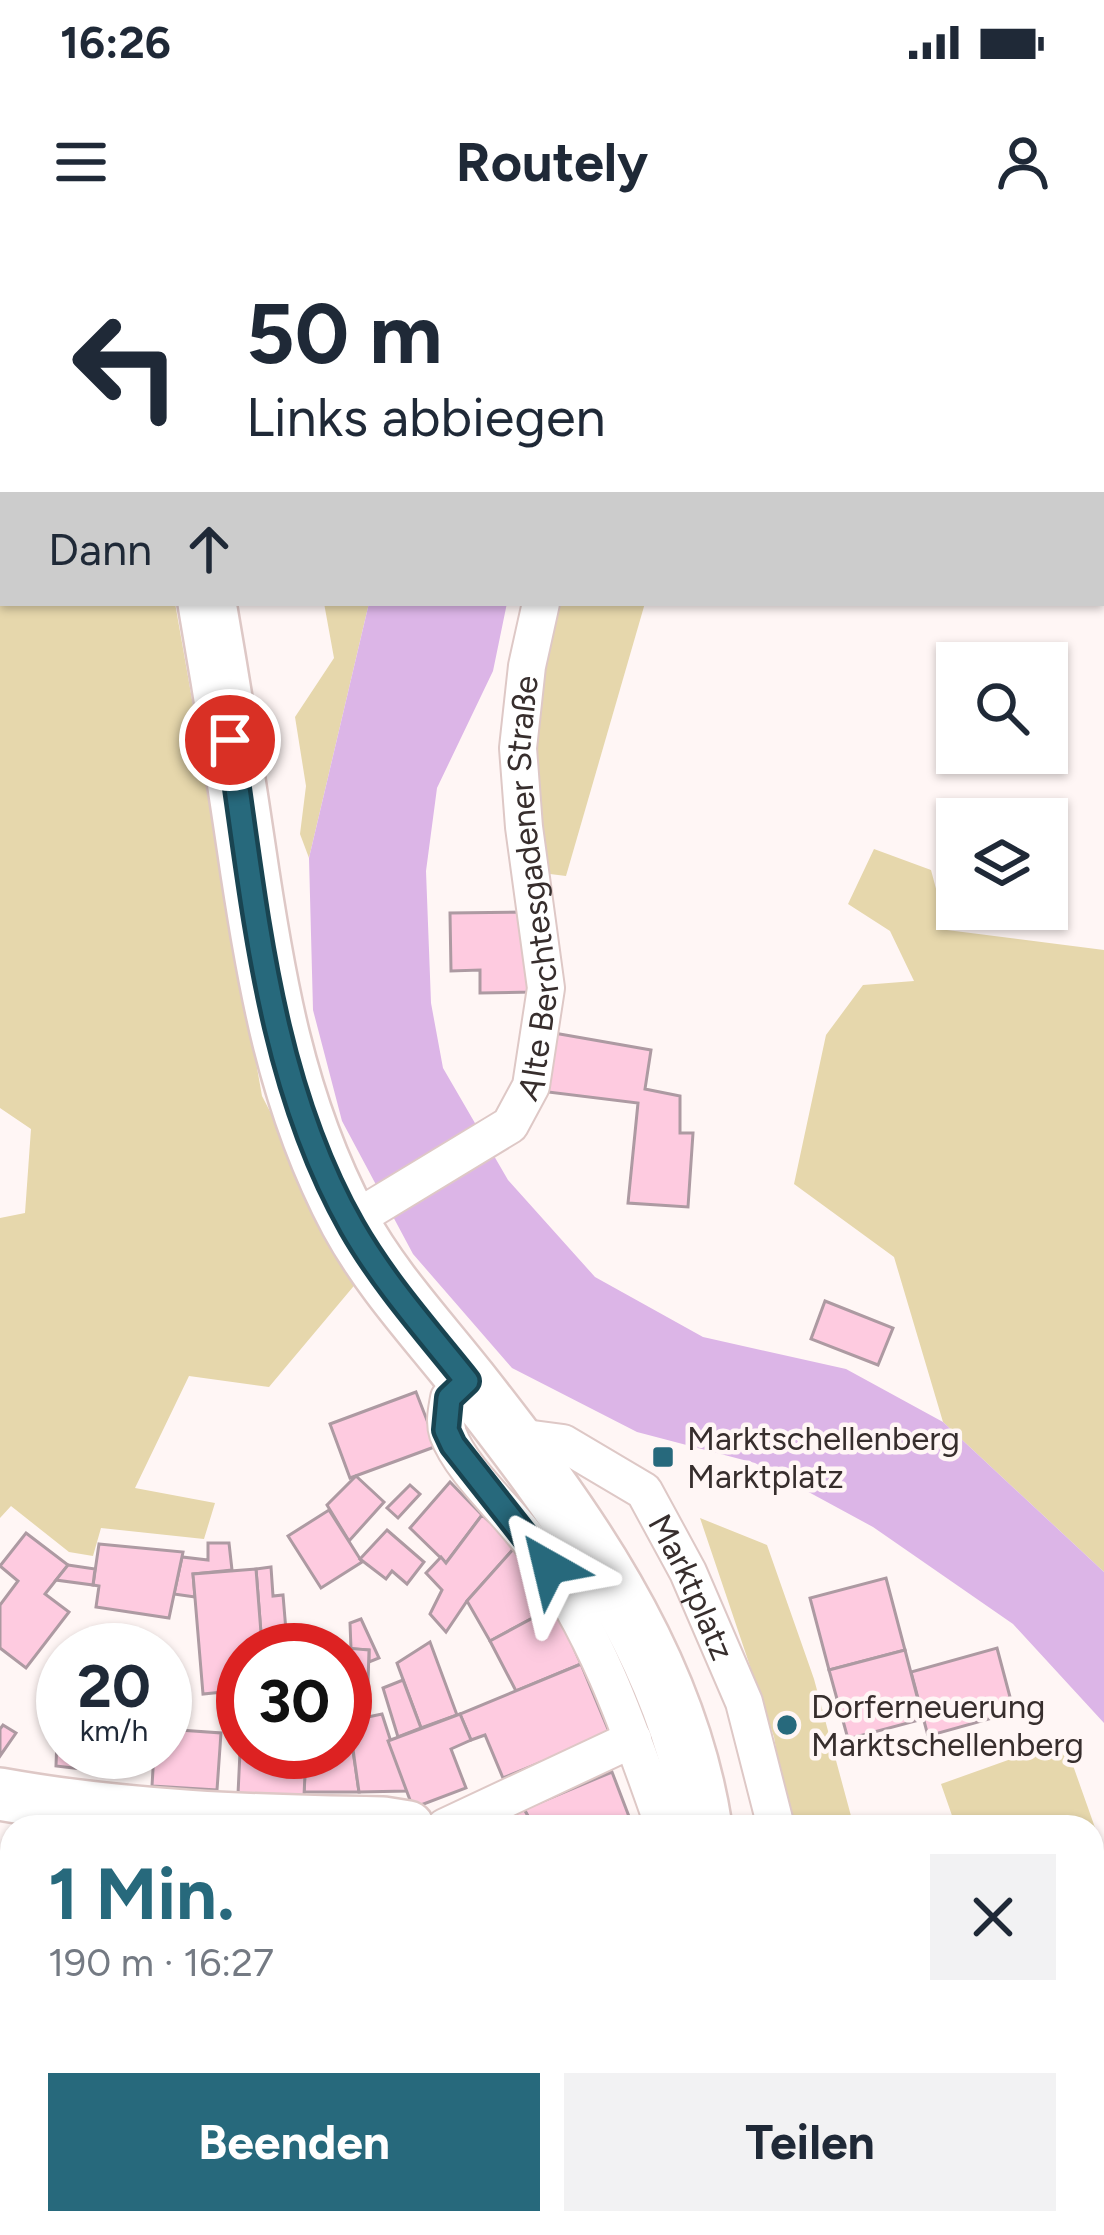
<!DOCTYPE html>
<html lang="de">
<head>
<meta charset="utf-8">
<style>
  :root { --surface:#fff; --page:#f2f2f3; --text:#1f2937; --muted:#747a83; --accent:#27697c }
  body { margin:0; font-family:Figtree,sans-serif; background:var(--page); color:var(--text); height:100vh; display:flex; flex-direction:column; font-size:45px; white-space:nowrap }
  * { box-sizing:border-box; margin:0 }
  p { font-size:39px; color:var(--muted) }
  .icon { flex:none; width:66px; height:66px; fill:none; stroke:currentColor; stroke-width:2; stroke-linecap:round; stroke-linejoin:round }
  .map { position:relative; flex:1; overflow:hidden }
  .panel { position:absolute; left:0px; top:1575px; width:1104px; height:420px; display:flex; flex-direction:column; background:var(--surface); border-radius:36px 36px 0 0; box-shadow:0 3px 9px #0004 }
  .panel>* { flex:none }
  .hud { position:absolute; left:0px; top:0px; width:1104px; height:366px; box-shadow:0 3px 9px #0004; background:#fff; color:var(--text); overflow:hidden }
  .controls { position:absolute; left:936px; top:402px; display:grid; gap:24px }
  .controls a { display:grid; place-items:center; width:132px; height:132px; border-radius:0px; background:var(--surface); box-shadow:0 3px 9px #0004; font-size:60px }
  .speed { position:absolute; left:36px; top:1383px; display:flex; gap:24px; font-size:60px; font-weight:700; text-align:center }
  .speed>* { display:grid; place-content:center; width:156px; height:156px; border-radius:50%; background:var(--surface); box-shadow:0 3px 9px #0004; line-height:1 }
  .speed small { font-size:30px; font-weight:400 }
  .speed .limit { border:18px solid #d22; background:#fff; color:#111 }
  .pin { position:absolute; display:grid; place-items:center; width:102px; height:102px; color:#fff; margin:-51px; border:6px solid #fff; border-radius:50%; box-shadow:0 3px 12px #0007 }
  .me { position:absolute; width:132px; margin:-66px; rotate:323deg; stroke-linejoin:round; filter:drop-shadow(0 0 9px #0008) }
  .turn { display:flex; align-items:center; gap:42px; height:252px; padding:0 48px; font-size:54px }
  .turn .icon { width:156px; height:156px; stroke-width:2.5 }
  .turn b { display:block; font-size:84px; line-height:102px }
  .then { display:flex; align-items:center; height:114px; padding:0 48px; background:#0003; gap:24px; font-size:45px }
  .round { display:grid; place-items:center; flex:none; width:126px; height:126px; border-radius:0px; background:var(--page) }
  .headline { display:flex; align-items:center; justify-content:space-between; height:204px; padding:0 48px }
  h1 { font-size:72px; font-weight:700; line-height:90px; color:var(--accent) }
  .action { display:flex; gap:24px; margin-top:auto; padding:24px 48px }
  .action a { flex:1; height:138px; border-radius:0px; background:var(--accent); color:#fff; font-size:48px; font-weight:700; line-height:138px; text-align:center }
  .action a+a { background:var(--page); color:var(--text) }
  .status { display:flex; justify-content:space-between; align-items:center; height:84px; padding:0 60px; background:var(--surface); direction:ltr }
  .status svg { height:33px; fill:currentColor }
  header { display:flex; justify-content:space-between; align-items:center; height:156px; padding:0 48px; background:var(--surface); font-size:54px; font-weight:700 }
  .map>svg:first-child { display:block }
  .green { fill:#e6d7ac }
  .water { fill:#dcb5e7 }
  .building { fill:#fecbe0; stroke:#ad9aa2; stroke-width:3 }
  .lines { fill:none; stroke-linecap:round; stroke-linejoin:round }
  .street-casing { stroke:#dec8c6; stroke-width:40 }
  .secondary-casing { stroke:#dec8c6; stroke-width:56 }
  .primary-casing { stroke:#dec8c6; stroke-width:62 }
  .street { stroke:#fff; stroke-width:36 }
  .secondary { stroke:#fff; stroke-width:51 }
  .primary { stroke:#fff; stroke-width:57 }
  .route-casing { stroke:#194451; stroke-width:30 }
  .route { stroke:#27697c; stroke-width:21 }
  .poi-dot { fill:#27697c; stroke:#fff6f5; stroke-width:4.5 }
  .labels { text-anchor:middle; stroke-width:9; stroke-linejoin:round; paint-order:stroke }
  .street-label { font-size:33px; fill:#372e2d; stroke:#fff6f5 }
  .poi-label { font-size:33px; fill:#372e2d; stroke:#fff6f5; text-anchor:start }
</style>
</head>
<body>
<div class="status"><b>16:26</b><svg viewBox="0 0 49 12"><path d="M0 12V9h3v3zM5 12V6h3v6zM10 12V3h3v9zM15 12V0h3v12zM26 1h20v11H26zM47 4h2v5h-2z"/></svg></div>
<header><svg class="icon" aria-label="menu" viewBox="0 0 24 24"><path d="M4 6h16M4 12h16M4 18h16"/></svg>Routely<svg class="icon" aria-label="person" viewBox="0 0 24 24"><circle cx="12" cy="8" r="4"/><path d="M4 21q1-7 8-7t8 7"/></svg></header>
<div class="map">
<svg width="1104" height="1995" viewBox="0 0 1104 1995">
  <rect width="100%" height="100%" fill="#fff6f5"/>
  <g class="green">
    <path d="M0,0L63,3H3V363H175L262,856L358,1041L269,1147L189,1136L135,1248L215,1263L204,1299L101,1288L93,1316L69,1312L11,1266L0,1278V978L25,973L31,889L0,868Z"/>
    <path d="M622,0H862L622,3Z"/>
    <path d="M324,363H369L309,618L300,594L306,546L295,477L334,418Z"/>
    <path d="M552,363H645L566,636L542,633L531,513Z"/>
    <path d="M874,609L931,630L947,690L1104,710V1332L943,1182L894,1017L794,944L826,795L863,745L914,741L890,691L848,664Z"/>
    <path d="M700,1278L767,1305L814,1439L854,1587H789L774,1497Z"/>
    <path d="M1064,1500L1104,1613V1774L1092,1779V1587H956L941,1544Z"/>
    <path d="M12,1609V1983H94L97,1995H0V1619Z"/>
    <path d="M1102,1825L1104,1948L1092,1955V1829Z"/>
  </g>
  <path class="water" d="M369,363H507L493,431L437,548L426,631L431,763L443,828L508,940L595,1037L703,1097L846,1129L943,1182L1104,1332V1483L1013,1384L873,1287L755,1223L637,1192L512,1128L413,1014L342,881L313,770L309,618Z"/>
  <g class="building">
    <path d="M522,672L532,752L480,753V730L451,731L450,673Z"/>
    <path d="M554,793L651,810L645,849L680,856V893H693L688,967L628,963L638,863L548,852Z"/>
    <path d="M825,1061L893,1088L878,1125L811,1099Z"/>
    <path d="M416,1152L437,1206L350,1238L330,1184Z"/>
    <path d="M356,1236L384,1262L349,1301L327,1265Z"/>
    <path d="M450,1242L482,1275L446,1323L410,1288Z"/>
    <path d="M410,1245L420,1254L398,1278L387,1268Z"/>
    <path d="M329,1270L362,1322L321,1348L288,1296Z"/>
    <path d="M482,1275L516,1306L467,1361L446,1392L430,1374L442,1350L426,1333L441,1317L446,1323Z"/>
    <path d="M387,1290L424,1322L407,1344L392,1331L386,1339L360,1319Z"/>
    <path d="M26,1293L68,1325L45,1354L69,1372L26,1428L0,1408V1365L18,1341L0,1326Z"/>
    <path d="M208,1303H229L232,1330L193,1334L195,1357L174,1354L182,1317L208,1320Z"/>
    <path d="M99,1304L183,1312L169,1378L96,1367L99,1346L93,1345Z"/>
    <path d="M516,1306L555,1366L490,1401L467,1361Z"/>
    <path d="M68,1325L95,1329L93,1345L56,1340Z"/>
    <path d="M271,1327L273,1356L283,1355L286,1391L261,1393L256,1329Z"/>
    <path d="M256,1329L261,1393L286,1391L288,1410H243V1450L203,1454L193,1334Z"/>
    <path d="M886,1338L905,1410L829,1430L810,1358Z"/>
    <path d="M555,1366L581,1424L516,1451L490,1401Z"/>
    <path d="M361,1379L379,1418L369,1422V1410L351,1409L350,1383Z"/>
    <path d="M430,1402L457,1475L421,1488L397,1423Z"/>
    <path d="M336,1407L369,1410L367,1477L349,1481L345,1410H335Z"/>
    <path d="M997,1408L1014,1472L928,1496L911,1432Z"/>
    <path d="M905,1410L923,1479L848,1499L829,1430Z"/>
    <path d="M581,1424L610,1494L503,1538L485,1495L471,1500L460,1474Z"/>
    <path d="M49,1425H63V1459H50Z"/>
    <path d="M403,1440L421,1488L398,1497L383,1448Z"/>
    <path d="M345,1456L359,1552H304L306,1512H345Z"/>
    <path d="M58,1471H63V1512H116V1527L99,1526V1531L56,1526Z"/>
    <path d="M382,1474L407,1551L359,1552L349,1481Z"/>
    <path d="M460,1474L471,1500L451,1509L466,1548L413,1568L388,1501Z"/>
    <path d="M3,1485L16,1493L0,1516V1489Z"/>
    <path d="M165,1489L221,1493L217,1550L152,1546L154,1512H165Z"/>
    <path d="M241,1491L243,1512H306L304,1556L238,1554Z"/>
    <path d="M612,1532L633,1587H534L524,1569Z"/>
    <path d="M524,1569L534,1587H494Z"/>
    <path d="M100,1983H125L112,1995Z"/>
    <path d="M282,1983H319L321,1993L284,1995Z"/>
    <path d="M319,1983H342L343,1989L321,1993Z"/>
    <path d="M364,1983H482L474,1990L409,1995H367Z"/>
    <path d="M592,1983L598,1995H568Z"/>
    <path d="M947,1983H1046L1017,1995H919Z"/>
  </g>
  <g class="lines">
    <g class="street-casing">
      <g id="street">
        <path d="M608,3L609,0"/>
        <path id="s1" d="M350,982L510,885L531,846L546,748L524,587L518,508L527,426L541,363"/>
        <path d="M467,1141L449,1158C447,1170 444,1182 448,1194C461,1230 509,1272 532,1304C596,1390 629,1487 664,1587"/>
        <path id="s2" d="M510,1196L563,1203L644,1251L688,1332L744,1462L776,1587"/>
        <path d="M445,1587L633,1499"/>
        <path d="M705,1983L723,1995"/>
        <path d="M484,1995L499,1983"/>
      </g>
    </g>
    <g class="secondary-casing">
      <path id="secondary" d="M0,1554C127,1577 255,1581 383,1583L408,1587"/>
    </g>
    <g class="primary-casing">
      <g id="primary">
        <path d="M96,0L97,3"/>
        <path d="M207,363C221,444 234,525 246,606C265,736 286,863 349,981C381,1040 427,1089 468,1141C572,1273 677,1416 703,1587"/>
        <path d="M685,1995L686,1983"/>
      </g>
    </g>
    <use href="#street" class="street"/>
    <use href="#secondary" class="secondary"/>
    <use href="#primary" class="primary"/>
  </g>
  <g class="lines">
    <g class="route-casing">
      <path id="route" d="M230,500C255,665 268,839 352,987C384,1043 427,1091 467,1141L449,1158L446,1190L453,1205L549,1327"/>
    </g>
    <use href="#route" class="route"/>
  </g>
  <g class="poi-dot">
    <rect x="651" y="1205" width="24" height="24" rx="6"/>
    <circle cx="787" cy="1485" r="12"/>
  </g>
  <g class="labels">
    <g class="street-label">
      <text dy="12" stroke="none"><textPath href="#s1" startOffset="432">Alte Berchtesgadener Straße</textPath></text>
      <text dy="12" stroke="none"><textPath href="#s2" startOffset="255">Marktplatz</textPath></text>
    </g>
    <g class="poi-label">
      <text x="687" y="1210">Marktschellenberg<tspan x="687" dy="38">Marktplatz</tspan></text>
      <text x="811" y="1478">Dorferneuerung<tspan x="811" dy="38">Marktschellenberg</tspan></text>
    </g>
  </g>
</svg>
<div class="controls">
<a><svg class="icon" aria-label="search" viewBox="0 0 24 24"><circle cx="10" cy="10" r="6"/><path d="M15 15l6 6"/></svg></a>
<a><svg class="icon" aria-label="layers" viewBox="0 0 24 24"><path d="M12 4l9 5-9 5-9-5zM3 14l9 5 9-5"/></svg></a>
</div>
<div class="speed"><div>20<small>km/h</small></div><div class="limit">30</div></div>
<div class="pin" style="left:230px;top:500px;background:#d93025"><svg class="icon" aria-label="arrive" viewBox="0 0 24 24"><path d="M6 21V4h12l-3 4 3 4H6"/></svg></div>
<svg class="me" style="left:549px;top:1327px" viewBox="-20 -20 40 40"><path d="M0-17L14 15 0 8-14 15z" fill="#27697c" stroke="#fff" stroke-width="4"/></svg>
<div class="hud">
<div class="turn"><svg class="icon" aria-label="left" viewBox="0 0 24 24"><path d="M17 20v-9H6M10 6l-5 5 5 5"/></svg><div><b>50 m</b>Links abbiegen</div></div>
<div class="then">Dann<svg class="icon" aria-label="ahead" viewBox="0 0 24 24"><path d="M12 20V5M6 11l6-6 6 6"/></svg></div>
</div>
<section class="panel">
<div class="headline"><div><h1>1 Min.</h1><p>190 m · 16:27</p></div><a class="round"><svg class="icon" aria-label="close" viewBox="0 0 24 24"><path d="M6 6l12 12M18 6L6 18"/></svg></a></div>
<div class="action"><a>Beenden</a><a>Teilen</a></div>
</section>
</div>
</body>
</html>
